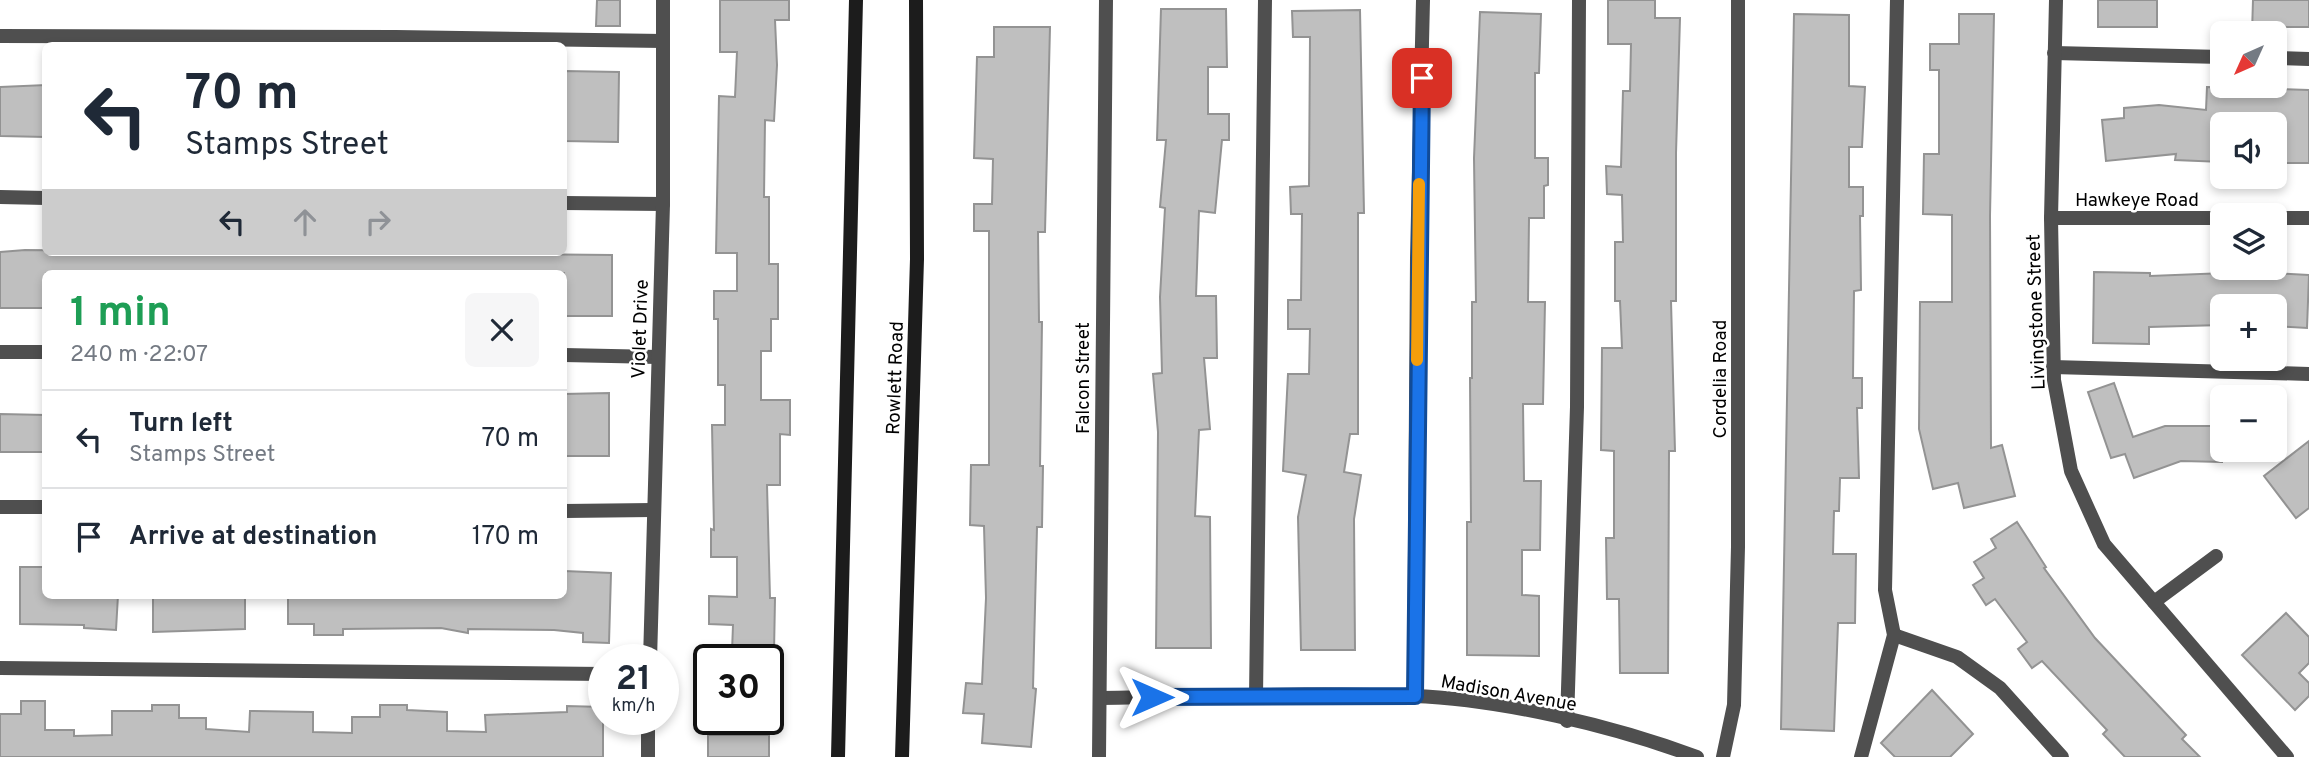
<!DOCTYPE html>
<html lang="en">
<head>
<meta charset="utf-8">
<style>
  :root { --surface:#fff; --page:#f6f6f7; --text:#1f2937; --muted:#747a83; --line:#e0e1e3 }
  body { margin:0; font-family:Overpass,sans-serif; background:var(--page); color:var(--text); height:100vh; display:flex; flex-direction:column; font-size:26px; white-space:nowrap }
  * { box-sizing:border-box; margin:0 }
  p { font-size:23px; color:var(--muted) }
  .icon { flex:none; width:38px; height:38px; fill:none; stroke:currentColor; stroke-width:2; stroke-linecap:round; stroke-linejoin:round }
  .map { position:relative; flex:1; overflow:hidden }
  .drawer { position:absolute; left:42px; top:270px; width:525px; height:329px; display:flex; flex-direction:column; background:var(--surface); border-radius:10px; box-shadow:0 4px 10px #0003 }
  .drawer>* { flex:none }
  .top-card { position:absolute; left:42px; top:42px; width:525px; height:214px; border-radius:10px; box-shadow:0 4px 10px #0003; background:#fff; color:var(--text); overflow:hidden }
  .needle { width:46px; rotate:225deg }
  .tools { position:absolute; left:2210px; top:21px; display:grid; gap:14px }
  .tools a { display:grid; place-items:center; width:77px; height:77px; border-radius:10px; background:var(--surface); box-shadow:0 4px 10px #0003; font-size:35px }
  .speed { position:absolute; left:588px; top:644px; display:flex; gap:14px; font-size:35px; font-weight:700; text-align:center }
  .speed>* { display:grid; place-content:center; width:91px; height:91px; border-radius:50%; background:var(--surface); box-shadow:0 4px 10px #0003; line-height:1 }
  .speed small { font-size:18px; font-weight:400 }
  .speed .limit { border:4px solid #111; border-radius:10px; background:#fff; color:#111 }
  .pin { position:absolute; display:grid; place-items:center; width:60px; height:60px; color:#fff; margin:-30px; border-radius:14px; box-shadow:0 4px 10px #0006 }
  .me { position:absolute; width:77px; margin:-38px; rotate:90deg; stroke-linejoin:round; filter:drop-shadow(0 0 5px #0008) }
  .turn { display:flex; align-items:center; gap:24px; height:147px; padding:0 28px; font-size:32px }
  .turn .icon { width:91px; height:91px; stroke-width:2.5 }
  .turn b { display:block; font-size:49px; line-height:60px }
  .lanes { display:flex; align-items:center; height:66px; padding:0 28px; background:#0003; justify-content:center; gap:35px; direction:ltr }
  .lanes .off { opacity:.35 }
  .round { display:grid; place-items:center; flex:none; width:74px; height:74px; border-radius:10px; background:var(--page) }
  .head { display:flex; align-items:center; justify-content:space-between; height:119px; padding:0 28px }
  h1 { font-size:42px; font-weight:700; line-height:52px; color:#1e9e55 }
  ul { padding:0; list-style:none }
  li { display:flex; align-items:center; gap:21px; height:98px; padding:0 28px; border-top:2px solid var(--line) }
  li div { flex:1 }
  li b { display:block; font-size:26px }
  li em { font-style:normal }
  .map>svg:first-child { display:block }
  .building { fill:#bfbfbf; stroke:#939393; stroke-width:2 }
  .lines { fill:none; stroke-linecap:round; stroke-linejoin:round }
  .lane { stroke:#4f4f4f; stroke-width:14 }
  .street { stroke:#4f4f4f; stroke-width:14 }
  .secondary { stroke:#1c1c1c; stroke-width:14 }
  .route-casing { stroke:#114b97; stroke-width:18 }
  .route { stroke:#1a73e8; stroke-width:12 }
  .slow { stroke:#f59e0b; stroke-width:12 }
  .labels { text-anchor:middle; stroke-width:5; stroke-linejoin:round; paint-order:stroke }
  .street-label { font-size:19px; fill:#000; stroke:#fff }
</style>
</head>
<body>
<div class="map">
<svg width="2309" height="757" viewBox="0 0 2309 757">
  <rect width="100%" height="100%" fill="#fff"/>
  <g class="building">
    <path d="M597,0H620V26H596Z"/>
    <path d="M720,0H789V20H775L777,65L774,121L765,120L764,197H769V264H778V319H771V351H761V400H790V435L780,434V485H767L770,598H775L774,653L732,652L733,625L709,624V596L737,597V557H711V529L714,530L712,425H725V385H718V319H714V291H737V253H716L719,96L735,97L737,52H720Z"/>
    <path d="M1608,0H1655V18H1680L1676,153V301H1671L1675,451H1669L1668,673H1620L1619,599H1607L1606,538H1614V451L1601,450L1602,348H1622L1620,301H1615V242H1623L1622,195L1607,194L1606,166L1621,167L1623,91H1630L1631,44H1608Z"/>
    <rect x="2098" y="0" width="59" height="27"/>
    <path d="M2253,0H2309V27H2276L2275,33H2252Z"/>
    <path d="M1161,9H1226L1227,67H1208V114H1229V140H1222L1215,213L1199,211L1196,296H1216L1217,358H1204L1210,429L1199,430L1195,516L1210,517L1211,648H1156L1158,432L1153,374L1162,373L1160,297L1165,208L1160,207L1166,140H1157Z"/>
    <path d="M1360,10L1364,213H1358V434H1350L1344,472L1361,475L1354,519L1355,650H1301L1298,517L1306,475L1283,471L1288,374H1309L1310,329H1288V300H1301L1302,214H1291L1290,187L1309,186L1310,37H1293L1292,11Z"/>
    <path d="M1480,12L1541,14L1539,73H1535V158H1548V185L1544,186V218H1529L1528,302H1545L1543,404H1523L1524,481H1541L1540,550H1522V595L1539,596V656L1467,655V522H1471L1470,378H1472V302H1476L1474,158Z"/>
    <path d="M1794,14L1849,15V86L1865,87L1862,147H1849V187H1863V216H1860L1861,290L1854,291L1853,378H1862V408H1857L1859,478H1840L1839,511H1834L1833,554H1856L1855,623H1838L1834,731L1781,729Z"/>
    <path d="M1959,14H1994L1990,216L1991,448L2002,445L2015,496L1964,508L1958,483L1933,489L1919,429L1920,302H1952V215L1923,214L1924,154H1939V70H1930V44H1959Z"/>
    <path d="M994,27H1050L1045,232H1038L1039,322H1042L1040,466H1043L1042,527H1037L1033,688L1036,689L1031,747L982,743L984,714L963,713L966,683L982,684L986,598L984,526L970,525L971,465H989V231H974V204H992L993,159L974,158L977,57H994Z"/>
    <path d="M564,71L619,72L618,142L564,141Z"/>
    <path d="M46,85V137L0,136V87Z"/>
    <path d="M2207,87L2309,90V163H2275V124H2222V162L2175,160L2176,154L2106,161L2102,120L2124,118V108L2159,105L2206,110Z"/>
    <path d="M25,250L612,255V316H564V273H46V308H0V252Z"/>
    <path d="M2094,272L2150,273V276L2251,272L2309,275L2307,328L2275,326V306H2222V325L2149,327V344L2093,343Z"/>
    <path d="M2114,383L2133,437L2165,426H2222V462L2181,461L2134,478L2125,454L2111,458L2088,392Z"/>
    <path d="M609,393V456H564V394Z"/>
    <path d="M0,414L46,415V452H0Z"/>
    <path d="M2309,441V508L2296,518L2264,476Z"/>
    <path d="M2017,522L2046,567L2044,568L2095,638L2186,735L2182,739L2200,757H2125L2103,734L2107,730L2042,661L2032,668L2018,649L2027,642L1995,599L1986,605L1973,585L1984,578L1974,562L1996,548L1991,539Z"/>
    <path d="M20,567H46V595H118L116,630L84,628V625L20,624Z"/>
    <path d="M564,571L611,573L609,643L583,642V633L554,630L468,629V633L441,628L343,629V635H314V624H288V595H564Z"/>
    <path d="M153,595H245V629L153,632Z"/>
    <path d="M2286,613L2309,637V663L2299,673L2309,683V696L2295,710L2242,655Z"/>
    <path d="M1932,690L1973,734L1950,757H1895L1881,743Z"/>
    <path d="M21,701H45V730H74V736L112,735V711H152V705H179V718H206V729L249,732L250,711L313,712V732L352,733V717H380V705H407V710L447,712V731L486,732L485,715L567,712V706L603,707V757H0V714H21Z"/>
    <rect x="708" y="735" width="61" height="22"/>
  </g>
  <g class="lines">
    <g class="lane">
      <path d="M0,36L396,37L663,41"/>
      <path d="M2054,53L2222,57"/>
      <path d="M2275,58L2309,59"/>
      <path d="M0,352H46"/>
      <path d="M564,355L658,357"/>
      <path d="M2053,367L2309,374"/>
      <path d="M1894,635L1957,657L2000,688L2062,757"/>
      <path d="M1256,697L1265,0"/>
      <path d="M1567,721L1577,407L1579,0"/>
      <path d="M1861,757L1894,635L1885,590L1897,0"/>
    </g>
    <g class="street">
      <path d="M2056,0L2051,218L2054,380L2071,471L2104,544L2287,757"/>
      <path d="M0,197L46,198"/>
      <path d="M564,203L663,204"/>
      <path d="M2051,218H2222"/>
      <path d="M2275,218H2309"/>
      <path d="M0,507H46"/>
      <path d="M564,511L653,510"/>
      <path d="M2154,602L2216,556"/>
      <path d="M650,660L663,204V0"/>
      <path d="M0,668L604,674"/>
      <path d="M1414,696L1417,258L1423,0"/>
      <path d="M1100,698C1204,697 1309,692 1413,696C1501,699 1614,726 1697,757"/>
      <path d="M648,757V719"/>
      <path d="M1099,757L1106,0"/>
      <path d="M1723,757L1734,705L1738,547V0"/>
    </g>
    <g class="secondary">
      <path d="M838,757L856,0"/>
      <path d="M902,757L917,259L916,0"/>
    </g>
  </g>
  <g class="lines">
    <g class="route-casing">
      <path id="route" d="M1152,697L1415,696L1422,78"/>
    </g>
    <use href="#route" class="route"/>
    <path class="slow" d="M1417,360L1419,184"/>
  </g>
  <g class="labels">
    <g class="street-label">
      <text x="2137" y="206">Hawkeye Road</text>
      <text transform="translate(2035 312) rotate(-92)" y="7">Livingstone Street</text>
      <text transform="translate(639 329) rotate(-88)" y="7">Violet Drive</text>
      <text transform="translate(894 378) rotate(-88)" y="7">Rowlett Road</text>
      <text transform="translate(1082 378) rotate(-90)" y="7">Falcon Street</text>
      <text transform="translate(1719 379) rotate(-90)" y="7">Cordelia Road</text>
      <text transform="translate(1509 692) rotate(10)" y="7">Madison Avenue</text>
    </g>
  </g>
</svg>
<div class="tools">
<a><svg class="needle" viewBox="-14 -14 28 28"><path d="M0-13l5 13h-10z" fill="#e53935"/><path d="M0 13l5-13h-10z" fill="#747a83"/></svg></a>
<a><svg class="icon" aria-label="sound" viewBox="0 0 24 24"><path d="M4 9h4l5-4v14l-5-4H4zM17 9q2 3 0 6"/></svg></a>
<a><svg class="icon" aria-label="layers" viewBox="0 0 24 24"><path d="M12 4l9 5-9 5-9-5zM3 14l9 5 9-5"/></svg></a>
<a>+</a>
<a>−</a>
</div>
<div class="speed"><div>21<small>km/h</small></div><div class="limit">30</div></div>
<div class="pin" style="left:1422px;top:78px;background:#d93025"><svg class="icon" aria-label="arrive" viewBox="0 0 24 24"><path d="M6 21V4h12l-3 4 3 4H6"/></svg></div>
<svg class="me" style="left:1152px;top:697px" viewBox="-20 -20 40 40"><path d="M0-17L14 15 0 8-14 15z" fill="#1a73e8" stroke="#fff" stroke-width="4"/></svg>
<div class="top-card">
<div class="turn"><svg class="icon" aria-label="left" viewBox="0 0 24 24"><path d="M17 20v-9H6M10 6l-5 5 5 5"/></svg><div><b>70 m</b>Stamps Street</div></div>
<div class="lanes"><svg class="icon" aria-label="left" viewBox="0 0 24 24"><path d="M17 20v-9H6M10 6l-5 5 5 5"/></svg><svg class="icon off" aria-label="ahead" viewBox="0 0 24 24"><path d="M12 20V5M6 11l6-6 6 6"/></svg><svg class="icon off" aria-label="right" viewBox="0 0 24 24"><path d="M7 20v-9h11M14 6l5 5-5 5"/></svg></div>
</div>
<section class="drawer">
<div class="head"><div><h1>1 min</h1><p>240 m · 22:07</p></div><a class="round"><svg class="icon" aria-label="close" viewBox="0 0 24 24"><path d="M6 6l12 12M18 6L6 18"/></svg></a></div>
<ul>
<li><svg class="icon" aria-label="left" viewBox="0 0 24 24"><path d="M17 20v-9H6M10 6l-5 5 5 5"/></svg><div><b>Turn left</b><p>Stamps Street</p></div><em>70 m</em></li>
<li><svg class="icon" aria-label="arrive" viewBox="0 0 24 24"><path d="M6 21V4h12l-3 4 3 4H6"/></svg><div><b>Arrive at destination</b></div><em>170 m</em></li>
</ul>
</section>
</div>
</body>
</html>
